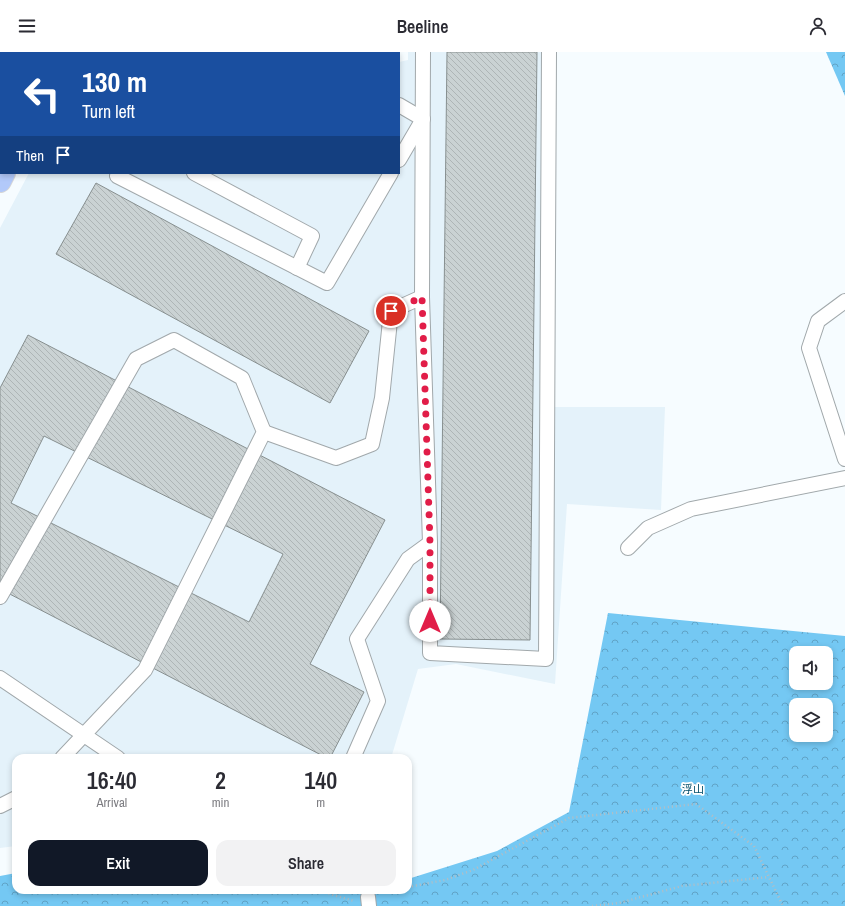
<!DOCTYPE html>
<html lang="en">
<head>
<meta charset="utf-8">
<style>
  :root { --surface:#fff; --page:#f2f2f3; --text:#2b2b33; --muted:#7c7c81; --accent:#111827 }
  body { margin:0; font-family:"Archivo Narrow","Noto Sans SC",sans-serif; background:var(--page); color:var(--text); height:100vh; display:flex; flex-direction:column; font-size:15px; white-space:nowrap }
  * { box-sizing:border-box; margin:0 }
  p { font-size:13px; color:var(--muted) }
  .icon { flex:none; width:22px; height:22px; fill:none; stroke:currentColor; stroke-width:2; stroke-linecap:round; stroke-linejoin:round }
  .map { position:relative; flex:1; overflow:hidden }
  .drawer { position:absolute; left:12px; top:702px; width:400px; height:140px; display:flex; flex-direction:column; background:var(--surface); border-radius:12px; box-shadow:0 2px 6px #0003 }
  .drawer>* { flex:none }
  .guide { position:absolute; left:0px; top:0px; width:400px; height:122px; box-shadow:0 2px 6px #0003; background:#1a4fa0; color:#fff; overflow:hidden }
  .tools { position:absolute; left:789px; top:594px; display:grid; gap:8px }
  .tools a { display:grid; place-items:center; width:44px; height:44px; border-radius:8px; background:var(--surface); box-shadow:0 2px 6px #0003; font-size:20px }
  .pin { position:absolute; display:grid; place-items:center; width:34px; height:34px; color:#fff; margin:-17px; border:2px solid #fff; border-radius:50%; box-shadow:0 1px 4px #0007 }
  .me { position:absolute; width:44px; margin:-22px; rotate:0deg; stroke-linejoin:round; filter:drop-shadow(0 0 3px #0008) }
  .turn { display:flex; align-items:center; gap:14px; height:84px; padding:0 16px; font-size:18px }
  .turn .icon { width:52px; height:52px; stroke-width:2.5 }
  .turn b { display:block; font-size:28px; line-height:34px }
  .then { display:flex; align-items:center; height:38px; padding:0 16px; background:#0003; gap:8px; font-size:15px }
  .eta { display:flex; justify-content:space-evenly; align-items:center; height:68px; text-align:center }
  .eta b { font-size:24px; font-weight:600; line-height:28px }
  .action { display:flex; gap:8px; margin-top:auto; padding:8px 16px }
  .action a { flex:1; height:46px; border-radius:12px; background:var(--accent); color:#fff; font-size:16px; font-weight:600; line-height:46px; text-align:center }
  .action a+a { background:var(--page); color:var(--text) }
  header { display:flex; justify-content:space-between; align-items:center; height:52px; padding:0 16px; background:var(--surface); font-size:18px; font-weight:600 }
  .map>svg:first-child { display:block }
  .built { fill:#e4f2fa }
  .forest { fill:url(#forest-crowns); fill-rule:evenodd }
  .building { fill:url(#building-back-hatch); stroke:#878f8f; fill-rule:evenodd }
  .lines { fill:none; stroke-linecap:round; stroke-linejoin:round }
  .minor-casing { stroke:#a1a8ab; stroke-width:16 }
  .primary-casing { stroke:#d6d6d6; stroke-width:24 }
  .path { stroke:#b8bdc0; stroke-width:2.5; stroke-dasharray:1 3; stroke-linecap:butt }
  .minor { stroke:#fff; stroke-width:14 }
  .primary { stroke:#b2c9fa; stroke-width:22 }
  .route { stroke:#e11d48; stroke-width:7; stroke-dasharray:0 12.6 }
  .labels { text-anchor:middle; stroke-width:3.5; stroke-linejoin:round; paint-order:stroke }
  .park-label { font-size:11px; fill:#014c68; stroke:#fff }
</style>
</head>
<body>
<header><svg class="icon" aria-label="menu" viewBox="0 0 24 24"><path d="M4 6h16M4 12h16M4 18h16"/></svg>Beeline<svg class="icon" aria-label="person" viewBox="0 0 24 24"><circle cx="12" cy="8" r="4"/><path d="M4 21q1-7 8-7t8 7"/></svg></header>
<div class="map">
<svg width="845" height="854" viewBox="0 0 845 854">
  <defs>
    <pattern id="forest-crowns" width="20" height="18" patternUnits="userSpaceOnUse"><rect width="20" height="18" fill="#74c8f3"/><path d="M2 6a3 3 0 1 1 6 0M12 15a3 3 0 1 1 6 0" fill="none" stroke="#60a3c6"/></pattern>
    <pattern id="building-back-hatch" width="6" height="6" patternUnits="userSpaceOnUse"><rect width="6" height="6" fill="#cad2d3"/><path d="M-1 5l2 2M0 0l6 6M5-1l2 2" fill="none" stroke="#aeb5b6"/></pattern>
  </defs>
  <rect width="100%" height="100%" fill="#f6fcff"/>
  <g class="built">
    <path d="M93,0H344L345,1H93Z"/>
    <path d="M408,0H550L554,355H665L661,458L567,452L555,632L456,612L418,617L391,706H16V794L0,796V176L29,121H399V10L408,8Z"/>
  </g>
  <g class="forest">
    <path d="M826,0H845V44Z"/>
    <path d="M608,561L845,584V854H0V824L16,821V838H346L360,842L371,838H408V827L497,799L569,760ZM796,601H826V631H796ZM796,653H826V683H796Z"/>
  </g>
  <g class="building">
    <path d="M447,0H537L530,588L440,587Z"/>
    <path d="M96,131L369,279L330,351L56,202Z"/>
    <path d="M28,283L385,468L310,612L364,640L330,706H327L0,537V336ZM44,384L283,502L249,570L11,451Z"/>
  </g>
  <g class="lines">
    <g class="minor-casing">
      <g id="minor">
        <path d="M312,0L314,1"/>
        <path d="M399,53L423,67L399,108"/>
        <path d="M119,121L117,124L327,231L391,121"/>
        <path d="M194,121L312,184L297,216"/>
        <path d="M422,245L423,0"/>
        <path d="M845,249L818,269L809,296L845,407"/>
        <path d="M264,380L336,406L372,392L382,346L391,259L422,245L430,491V601L546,607L549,0"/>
        <path d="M628,496L648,476L691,457L845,426"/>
        <path d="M0,545L136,307L174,288L242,326L264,380L145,618L62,706"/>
        <path d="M0,626L118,706"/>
        <path d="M353,706L378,649L357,587L408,507L430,491"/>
        <path d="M0,754L16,746"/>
        <path d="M368,845L369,854"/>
      </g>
    </g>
    <g class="primary-casing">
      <g id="primary">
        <path d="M38,1L39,0"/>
        <path d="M69,1L70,0"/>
        <path d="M0,74L1,72"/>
        <path d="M0,129L4,121"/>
      </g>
    </g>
    <g class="path">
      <path d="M408,835L445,828L473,818L569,766L696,752L754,794L783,854"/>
      <path d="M317,838L354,849"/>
      <path d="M592,854L619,851L682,834L769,825"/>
    </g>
    <use href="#minor" class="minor"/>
    <use href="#primary" class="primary"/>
  </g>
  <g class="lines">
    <path class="route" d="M391,259L422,245L430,491V569"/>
  </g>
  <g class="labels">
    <g class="park-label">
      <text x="693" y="741">浮山</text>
    </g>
  </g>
</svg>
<div class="tools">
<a><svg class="icon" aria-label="sound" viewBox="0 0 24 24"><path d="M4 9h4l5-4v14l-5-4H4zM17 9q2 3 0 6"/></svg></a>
<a><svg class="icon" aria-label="layers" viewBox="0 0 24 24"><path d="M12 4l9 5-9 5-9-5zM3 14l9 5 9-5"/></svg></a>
</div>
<div class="pin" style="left:391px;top:259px;background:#d93025"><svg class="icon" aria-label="arrive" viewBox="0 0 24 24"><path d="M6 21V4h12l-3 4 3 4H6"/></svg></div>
<svg class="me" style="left:430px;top:569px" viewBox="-20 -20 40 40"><circle r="19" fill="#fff"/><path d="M0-13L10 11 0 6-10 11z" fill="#e11d48"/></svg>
<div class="guide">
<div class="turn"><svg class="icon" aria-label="left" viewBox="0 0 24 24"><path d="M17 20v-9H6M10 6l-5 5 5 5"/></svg><div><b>130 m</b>Turn left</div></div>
<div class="then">Then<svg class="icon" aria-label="arrive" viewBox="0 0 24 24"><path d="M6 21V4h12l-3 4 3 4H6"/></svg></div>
</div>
<section class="drawer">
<div class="eta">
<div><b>16:40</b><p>Arrival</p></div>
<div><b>2</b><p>min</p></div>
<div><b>140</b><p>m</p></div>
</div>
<div class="action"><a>Exit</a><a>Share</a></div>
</section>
</div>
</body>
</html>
